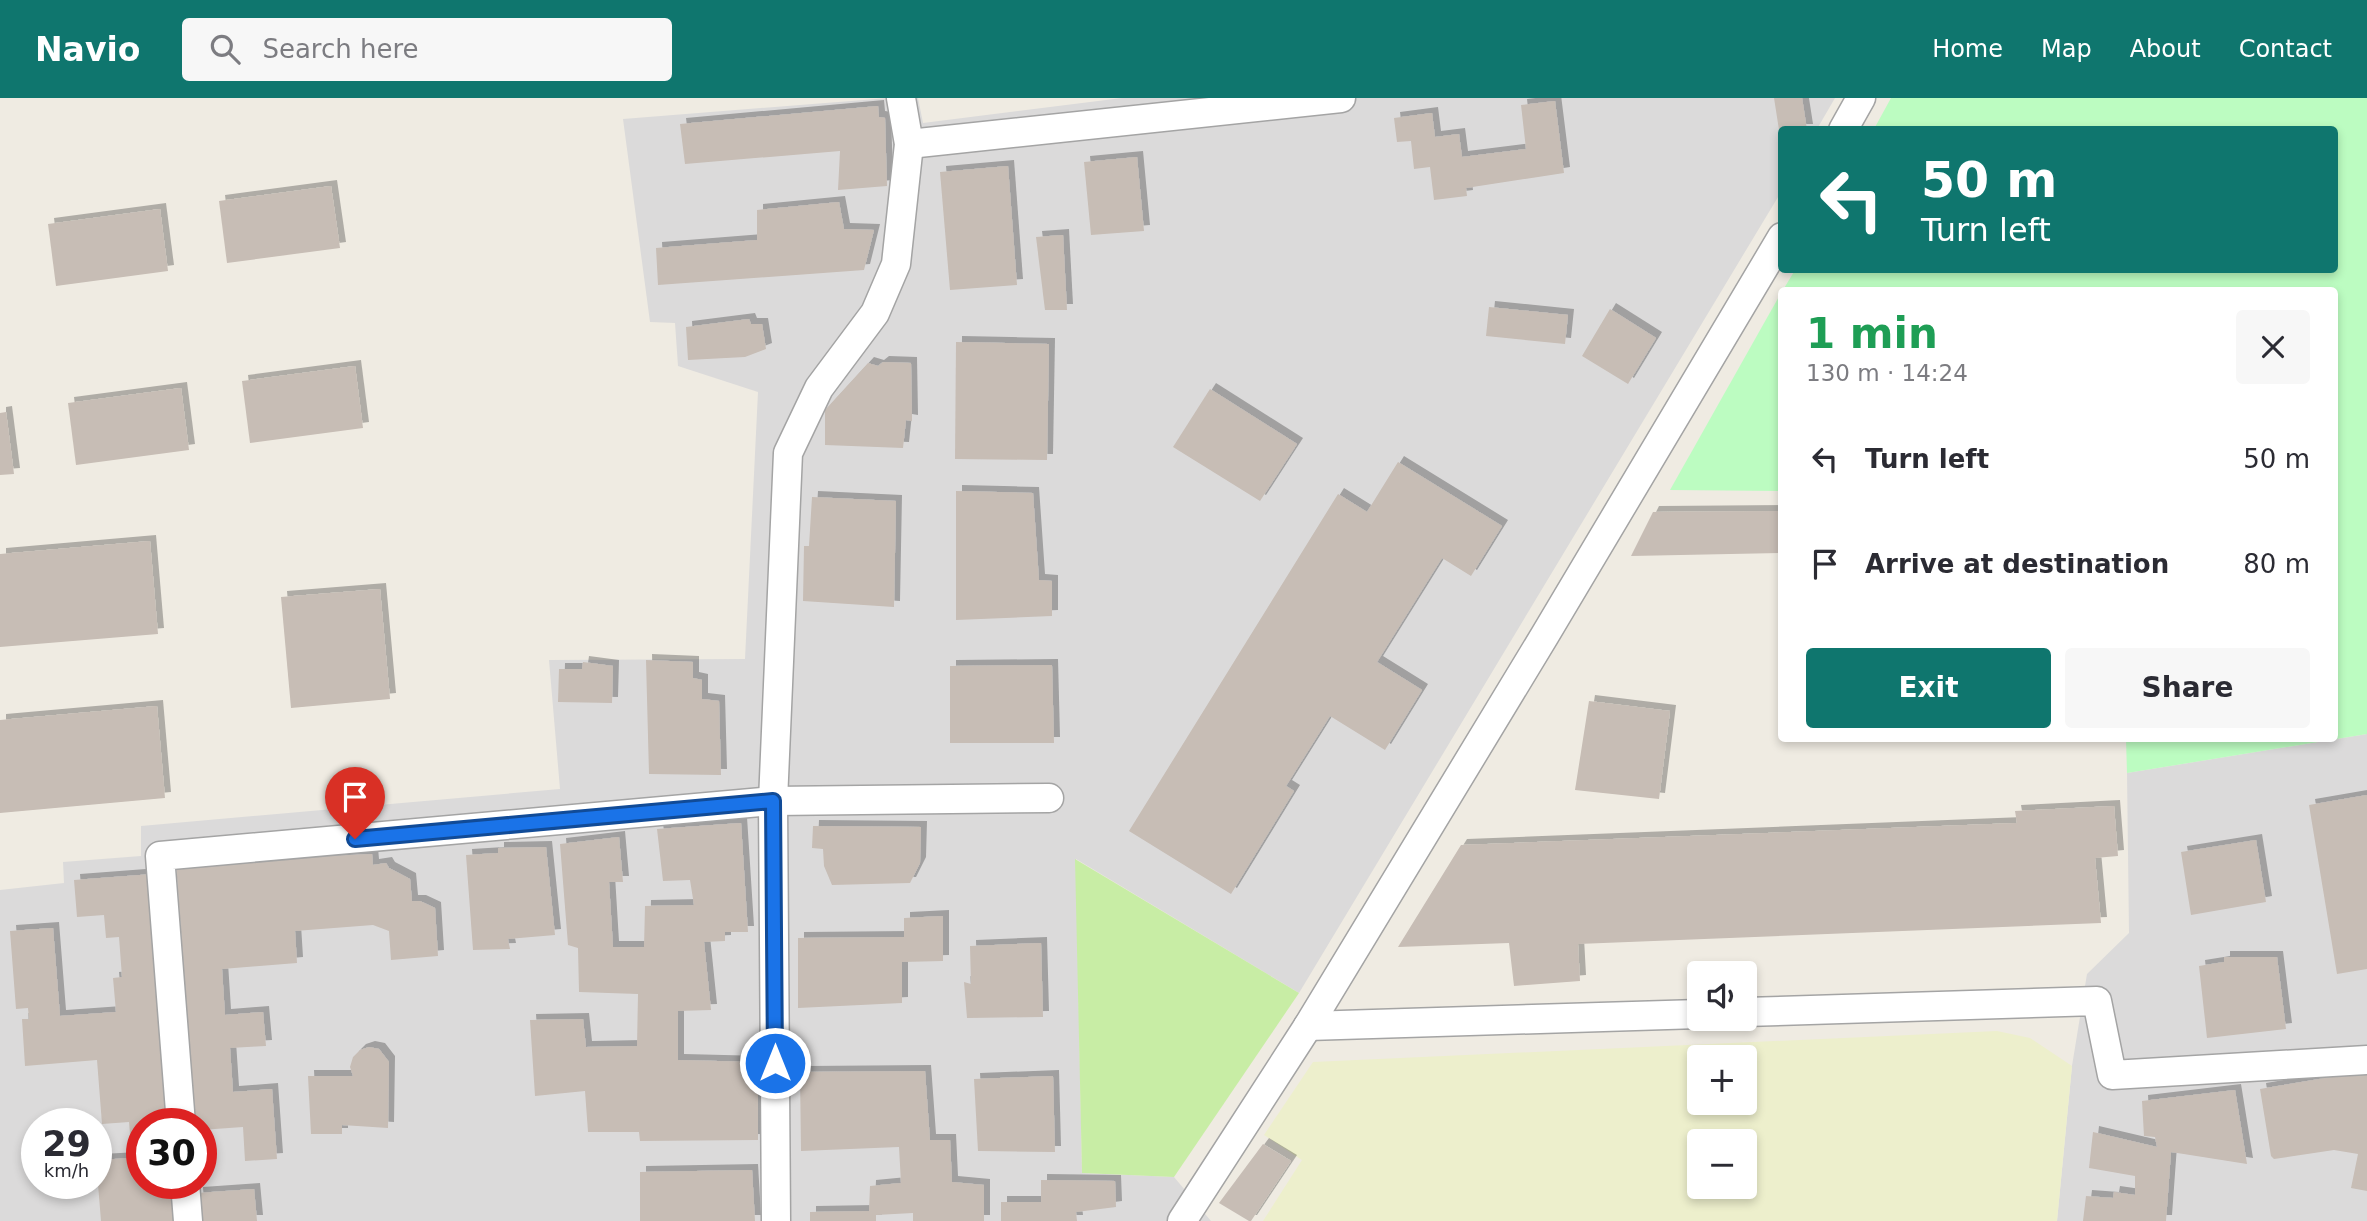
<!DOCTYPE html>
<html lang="en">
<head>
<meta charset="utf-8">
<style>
  :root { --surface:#fff; --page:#f7f7f7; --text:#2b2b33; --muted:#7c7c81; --accent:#0f766e }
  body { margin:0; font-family:"DejaVu Sans",sans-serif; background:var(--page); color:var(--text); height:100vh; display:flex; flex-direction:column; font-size:26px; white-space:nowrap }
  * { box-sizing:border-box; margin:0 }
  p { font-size:23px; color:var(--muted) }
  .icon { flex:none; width:38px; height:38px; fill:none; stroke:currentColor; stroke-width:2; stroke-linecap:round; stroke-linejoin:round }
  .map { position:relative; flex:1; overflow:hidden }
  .sheet { position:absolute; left:1778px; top:189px; width:560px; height:455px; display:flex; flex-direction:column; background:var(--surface); border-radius:7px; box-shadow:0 4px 10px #0003 }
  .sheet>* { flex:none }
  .guide { position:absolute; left:1778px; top:28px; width:560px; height:147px; border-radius:7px; box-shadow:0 4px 10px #0003; background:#0f766e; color:#fff; overflow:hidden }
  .buttons { position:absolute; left:1687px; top:863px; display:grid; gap:14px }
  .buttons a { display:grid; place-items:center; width:70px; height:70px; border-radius:7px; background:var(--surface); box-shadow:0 4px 10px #0003; font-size:35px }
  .speed { position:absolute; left:21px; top:1010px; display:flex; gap:14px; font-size:35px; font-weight:700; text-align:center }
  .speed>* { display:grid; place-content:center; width:91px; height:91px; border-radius:50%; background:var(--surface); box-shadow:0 4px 10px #0003; line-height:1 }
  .speed small { font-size:18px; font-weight:400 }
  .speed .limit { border:10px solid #d22; background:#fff; color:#111 }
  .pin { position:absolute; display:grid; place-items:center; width:60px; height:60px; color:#fff; margin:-72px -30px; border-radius:50% 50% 50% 0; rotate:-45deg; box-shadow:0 0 7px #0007 }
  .pin .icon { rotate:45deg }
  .me { position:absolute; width:77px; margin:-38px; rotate:0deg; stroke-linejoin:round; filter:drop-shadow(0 0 5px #0008) }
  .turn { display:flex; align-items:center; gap:24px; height:147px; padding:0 28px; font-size:32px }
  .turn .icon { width:91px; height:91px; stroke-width:2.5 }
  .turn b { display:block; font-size:49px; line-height:60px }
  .round { display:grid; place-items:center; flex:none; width:74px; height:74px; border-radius:7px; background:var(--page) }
  .summary { display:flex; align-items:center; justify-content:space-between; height:119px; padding:0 28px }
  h1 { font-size:42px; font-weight:700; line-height:52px; color:#1e9e55 }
  .action { display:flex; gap:14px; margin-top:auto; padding:14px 28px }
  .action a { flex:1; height:80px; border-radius:7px; background:var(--accent); color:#fff; font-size:28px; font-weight:700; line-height:80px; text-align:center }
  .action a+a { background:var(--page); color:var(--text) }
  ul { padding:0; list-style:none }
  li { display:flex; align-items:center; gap:21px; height:105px; padding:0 28px }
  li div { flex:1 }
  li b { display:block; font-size:26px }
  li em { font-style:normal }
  header { display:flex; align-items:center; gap:42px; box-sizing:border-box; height:98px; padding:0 35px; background:var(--accent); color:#fff }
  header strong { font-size:33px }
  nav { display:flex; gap:38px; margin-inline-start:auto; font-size:24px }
  .search { width:490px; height:63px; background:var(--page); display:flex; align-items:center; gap:18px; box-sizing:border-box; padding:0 24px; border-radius:7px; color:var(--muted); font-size:26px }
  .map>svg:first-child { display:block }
  .residential { fill:#dbdada; fill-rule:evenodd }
  .farmland { fill:#edefcc; fill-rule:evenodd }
  .grass { fill:#c8eda5 }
  .park { fill:#bcfcc1 }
  .building { fill:#c7bdb5; filter:url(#shadow) }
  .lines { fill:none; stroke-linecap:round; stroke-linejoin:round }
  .minor-casing { stroke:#a4a4a4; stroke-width:31 }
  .minor { stroke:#fff; stroke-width:28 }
  .route-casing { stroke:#114b97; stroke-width:18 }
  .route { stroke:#1a73e8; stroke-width:12 }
</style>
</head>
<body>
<header>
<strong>Navio</strong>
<div class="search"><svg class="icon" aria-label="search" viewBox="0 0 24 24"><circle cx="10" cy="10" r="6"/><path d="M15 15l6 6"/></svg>Search here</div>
<nav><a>Home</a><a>Map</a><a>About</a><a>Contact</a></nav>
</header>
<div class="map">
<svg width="2367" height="1123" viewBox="0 0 2367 1123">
  <defs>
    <filter id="shadow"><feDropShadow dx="6" dy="-6" stdDeviation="0" flood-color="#0004"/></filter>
  </defs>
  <rect width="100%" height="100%" fill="#efebe2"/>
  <g class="residential">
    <path d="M889,0H918L923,25L1122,0H1835L1817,31L1782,32L1781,94L1299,895L1076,761L1082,1075L1174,1079L1211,1123H0V792L64,785L63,764L141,758V728L560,691L549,562L745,561L758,294L678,268L675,225L650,224L623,21ZM37,1026H96V1085H37ZM142,1026H201V1085H142Z"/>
    <path d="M2367,636V1123H2057L2072,968L2087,876L2129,835L2127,675Z"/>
  </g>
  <path class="farmland" d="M1997,933L2030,940L2072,968L2057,1123H1263L1302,1062L1264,1037L1313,964ZM1699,959H1745V1004H1699ZM1699,1043H1745V1088H1699Z"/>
  <path class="grass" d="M1075,761L1299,895L1174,1079L1082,1075Z"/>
  <g class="park">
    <path d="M1891,0H2367V636L2127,675L2126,641L2334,640V192H1783L1795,172H2334V32L1874,31Z"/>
    <path d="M1781,195V393L1670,392Z"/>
  </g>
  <g class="building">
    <path d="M1774,0H1802L1807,32H1779Z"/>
    <path d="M1555,3L1564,75L1466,90L1467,98L1434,102L1430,69L1414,71L1411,43L1397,44L1394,20L1432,15L1435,39L1459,36L1462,59L1526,51L1521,7Z"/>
    <path d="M878,8L879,19L885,20L887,88L838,92L840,53L685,66L680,26Z"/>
    <path d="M1137,59L1144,133L1091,137L1084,64Z"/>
    <path d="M1008,68L1017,187L950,192L940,74Z"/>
    <path d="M331,88L340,150L227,165L219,103Z"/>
    <path d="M839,104L844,131L874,132L864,172L658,187L656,150L757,142V112Z"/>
    <path d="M160,111L168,173L56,188L48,126Z"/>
    <path d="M1063,137L1067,212H1045L1036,139Z"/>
    <path d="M1489,209L1568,217L1565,246L1486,238Z"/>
    <path d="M1610,211L1656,240L1628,286L1582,258Z"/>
    <path d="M749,221L751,226H762L766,251L745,259L688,262L686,229Z"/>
    <path d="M956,244L1049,246L1047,362L955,361Z"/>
    <path d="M883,264L911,265L912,323L906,322L903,350L825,347V312L868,265L878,268Z"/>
    <path d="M355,268L363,330L250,345L242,283Z"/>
    <path d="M181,290L189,352L76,367L68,305Z"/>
    <path d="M1210,291L1297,346L1260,403L1173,349Z"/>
    <path d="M6,314L14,376L0,377V315Z"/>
    <path d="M1398,364L1502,428L1471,478L1442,460L1377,564L1422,592L1385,652L1330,618L1286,688L1294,693L1231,796L1129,733L1338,396L1367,414Z"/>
    <path d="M956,393L1033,395L1039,482L1052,483V518L956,522Z"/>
    <path d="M812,399L896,403L894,509L803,503L804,448H809Z"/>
    <path d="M1782,413V455L1631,458L1653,414Z"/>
    <path d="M150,443L158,536L0,549V456Z"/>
    <path d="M380,491L390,601L291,610L281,499Z"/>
    <path d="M646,562L693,564V580L702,582V601L719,603L721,677L649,676Z"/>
    <path d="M583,564L613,568L612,605L558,604L559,571H582Z"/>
    <path d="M1052,567L1054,645H950V568Z"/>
    <path d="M1589,603L1670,613L1659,701L1575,692Z"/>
    <path d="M157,608L165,700L0,715V622Z"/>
    <path d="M2367,697V871L2337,876L2309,707Z"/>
    <path d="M2114,708L2118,758L2095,760L2101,825L1578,846L1580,883L1514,888L1509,845L1398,849L1461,747L2017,725L2015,713Z"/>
    <path d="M741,725L748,834H725V843L704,844L711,912L678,913V962L758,964V1042L640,1043L639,1034H588L585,993L535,998L530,922L583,921L586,949L637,948L638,896L579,894L578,850L568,847L560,746L619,739L623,784H609L613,849H644L645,808L694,807L690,782L663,783L657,731Z"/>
    <path d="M813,728L921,729L920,765L910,785L832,787L824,768L823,751L812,750Z"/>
    <path d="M2256,742L2266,804L2191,817L2181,754Z"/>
    <path d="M546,749L555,837L508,841L510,851L473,852L466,757L498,755V750Z"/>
    <path d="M372,756L373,767L386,765L389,770L410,781L412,803H420L435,810L438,858L391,862L389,833L373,827L295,833L297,865L222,871L225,917L263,914L266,948L230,950L233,994L272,991L277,1061L245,1063L243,1029L201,1032V1026H195L176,765Z"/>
    <path d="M153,776L173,1026H142V1085H178L181,1123H101L96,1062L132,1060L129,1024L102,1026L97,962L25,968L22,921H29L28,910L16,911L10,833L53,830L60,918L116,914L113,880L122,879L119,839L106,840L104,817L77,819L74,782Z"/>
    <path d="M943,818V863L902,864V905L798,910V840L904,839V820Z"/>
    <path d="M1041,845L1043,919L967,920L964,884L971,886L970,848Z"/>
    <path d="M2224,859H2277L2286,931L2207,940L2199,868L2224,864Z"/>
    <path d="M369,949L379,951L389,964L388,1030L342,1027V1036H311L308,978H353L350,969L353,959L360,952Z"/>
    <path d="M925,973L930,1042H950L952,1084L984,1087V1123H913V1115L876,1117V1123H810V1114L869,1113L870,1088L901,1085L899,1049L801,1053L800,974Z"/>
    <path d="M2367,973V1093L2351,1090L2358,1056L2334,1052L2274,1061L2271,1058L2260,991Z"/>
    <path d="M1053,978L1055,1054L978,1053L974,981Z"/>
    <path d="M2235,992L2247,1066L2171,1054L2166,1123H2083L2086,1098L2113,1100L2114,1094L2135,1097V1078L2089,1070L2093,1034L2157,1049L2155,1039L2144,1038L2142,1003Z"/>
    <path d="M1263,1046L1291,1063L1251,1123H1249L1219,1105Z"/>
    <path d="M752,1072L755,1123H640V1074Z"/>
    <path d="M1041,1082L1115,1083L1116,1109L1076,1114L1077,1123H1001V1104H1041Z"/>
    <path d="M254,1091L257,1123H199L197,1095Z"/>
  </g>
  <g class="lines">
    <g class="minor-casing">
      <g id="minor">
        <path d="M1843,32L1861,0"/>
        <path d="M909,46L1341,0"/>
        <path d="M1745,914L2097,903L2112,977L2367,962"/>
        <path d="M1308,928L1699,916"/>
        <path d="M181,1026L160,758L773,703L1049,700"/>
        <path d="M185,1085L188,1123"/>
        <path d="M776,1123L773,703L788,355L819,290L875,215L896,166L909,46L901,0"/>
        <path d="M1182,1123L1308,928L1545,537L1782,139"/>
      </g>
    </g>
    <use href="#minor" class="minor"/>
  </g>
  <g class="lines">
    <g class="route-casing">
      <path id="route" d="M355,741L773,703L775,965"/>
    </g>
    <use href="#route" class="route"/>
  </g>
</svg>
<div class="buttons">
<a><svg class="icon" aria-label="sound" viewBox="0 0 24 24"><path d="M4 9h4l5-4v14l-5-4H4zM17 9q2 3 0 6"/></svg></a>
<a>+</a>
<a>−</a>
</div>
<div class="speed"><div>29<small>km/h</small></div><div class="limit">30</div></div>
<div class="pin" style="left:355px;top:741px;background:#d93025"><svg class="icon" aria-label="arrive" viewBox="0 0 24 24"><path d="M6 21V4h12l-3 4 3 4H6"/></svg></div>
<svg class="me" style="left:775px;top:965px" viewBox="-20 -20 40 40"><circle r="17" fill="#1a73e8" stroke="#fff" stroke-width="3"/><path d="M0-11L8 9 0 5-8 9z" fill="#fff"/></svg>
<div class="guide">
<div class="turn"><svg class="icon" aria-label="left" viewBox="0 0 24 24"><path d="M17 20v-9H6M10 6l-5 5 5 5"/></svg><div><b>50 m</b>Turn left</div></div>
</div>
<section class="sheet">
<div class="summary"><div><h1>1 min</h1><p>130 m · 14:24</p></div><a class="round"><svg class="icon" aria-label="close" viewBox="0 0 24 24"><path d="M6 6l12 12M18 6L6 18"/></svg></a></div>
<ul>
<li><svg class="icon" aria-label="left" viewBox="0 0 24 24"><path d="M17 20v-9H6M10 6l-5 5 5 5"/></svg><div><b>Turn left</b></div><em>50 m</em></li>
<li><svg class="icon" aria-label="arrive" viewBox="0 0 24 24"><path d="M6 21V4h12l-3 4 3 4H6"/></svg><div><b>Arrive at destination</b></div><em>80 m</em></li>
</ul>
<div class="action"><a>Exit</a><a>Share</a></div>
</section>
</div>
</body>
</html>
